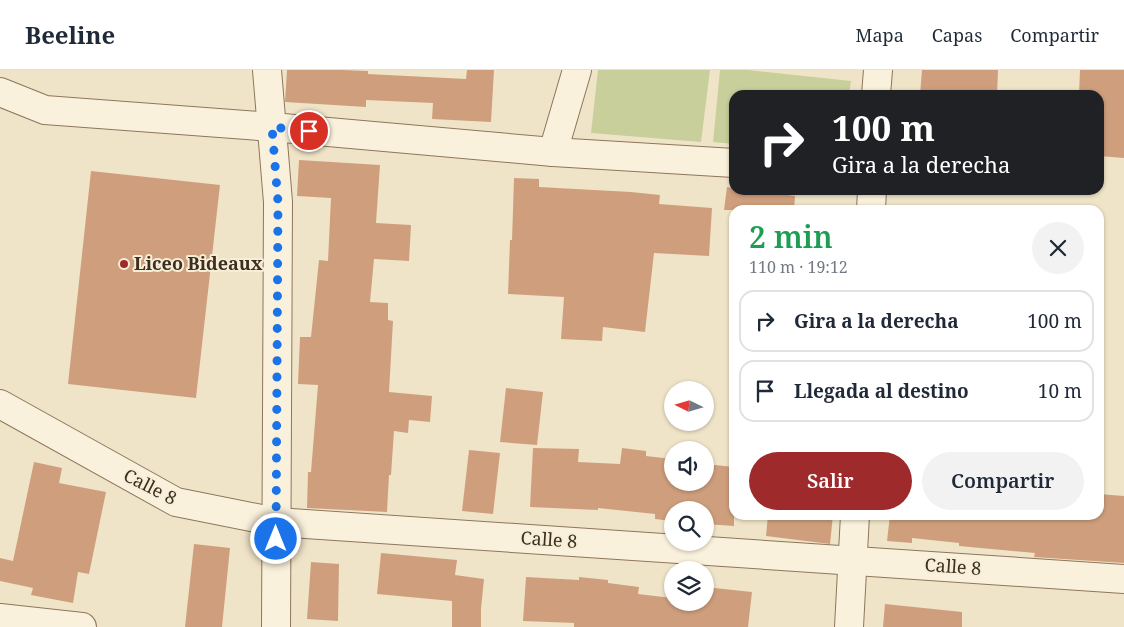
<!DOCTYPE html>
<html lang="es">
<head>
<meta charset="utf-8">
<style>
  :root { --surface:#fff; --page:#f2f2f3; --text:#1f2937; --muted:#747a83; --line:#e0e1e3; --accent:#9e2a2b }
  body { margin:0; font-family:"Noto Serif",serif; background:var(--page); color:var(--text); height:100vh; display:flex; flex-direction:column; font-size:19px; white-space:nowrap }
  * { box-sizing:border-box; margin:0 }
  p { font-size:16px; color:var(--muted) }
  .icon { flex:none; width:28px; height:28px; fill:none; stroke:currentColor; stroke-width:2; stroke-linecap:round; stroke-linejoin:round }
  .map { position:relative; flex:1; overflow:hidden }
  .details { position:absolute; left:729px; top:135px; width:375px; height:315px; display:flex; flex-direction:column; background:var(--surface); border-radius:15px; box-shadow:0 1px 4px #0004 }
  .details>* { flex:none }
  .top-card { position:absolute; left:729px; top:20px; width:375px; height:105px; border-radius:15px; box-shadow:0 1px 4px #0004; background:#202124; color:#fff; overflow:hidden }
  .needle { width:32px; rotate:275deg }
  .buttons { position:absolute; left:664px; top:311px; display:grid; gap:10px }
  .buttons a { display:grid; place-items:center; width:50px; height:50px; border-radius:50%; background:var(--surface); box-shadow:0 1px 4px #0004; font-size:25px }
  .pin { position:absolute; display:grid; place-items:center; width:42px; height:42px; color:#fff; margin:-21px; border:2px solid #fff; border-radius:50%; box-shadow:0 1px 5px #0007 }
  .me { position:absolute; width:55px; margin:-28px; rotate:0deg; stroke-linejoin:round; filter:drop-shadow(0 0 4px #0008) }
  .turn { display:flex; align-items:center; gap:18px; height:105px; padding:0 20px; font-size:22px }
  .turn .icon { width:65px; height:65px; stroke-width:2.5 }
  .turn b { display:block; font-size:35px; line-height:42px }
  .round { display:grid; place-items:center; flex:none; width:52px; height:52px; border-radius:26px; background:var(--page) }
  .summary { display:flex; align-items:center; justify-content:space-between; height:85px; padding:0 20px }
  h1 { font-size:30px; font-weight:600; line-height:38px; color:#1e9e55 }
  .action { display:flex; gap:10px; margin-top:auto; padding:10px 20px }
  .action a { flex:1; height:58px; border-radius:30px; background:var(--accent); color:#fff; font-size:20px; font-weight:600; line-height:58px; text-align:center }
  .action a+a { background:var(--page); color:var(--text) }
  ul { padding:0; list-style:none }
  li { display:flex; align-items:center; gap:15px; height:62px; margin:0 10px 8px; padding:0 10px; border:2px solid var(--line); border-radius:15px }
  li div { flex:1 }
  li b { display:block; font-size:19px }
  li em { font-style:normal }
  header { display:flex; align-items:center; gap:30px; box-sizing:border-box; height:70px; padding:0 25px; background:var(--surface); border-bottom:1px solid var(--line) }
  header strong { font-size:24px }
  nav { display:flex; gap:28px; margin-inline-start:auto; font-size:18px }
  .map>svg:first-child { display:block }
  .green { fill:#c9cf9b }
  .building { fill:#cf9f7d }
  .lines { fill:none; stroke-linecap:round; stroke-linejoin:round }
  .minor-casing { stroke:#8d765c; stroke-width:30 }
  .minor { stroke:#faf1dc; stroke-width:28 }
  .route { stroke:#1a73e8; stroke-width:9; stroke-dasharray:0 16.2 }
  .poi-dot { fill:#9e2a2b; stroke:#f7eed8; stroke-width:2 }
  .labels { text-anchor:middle; stroke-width:4; stroke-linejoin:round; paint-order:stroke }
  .poi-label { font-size:18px; font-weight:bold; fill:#3d2e20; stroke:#f7eed8; text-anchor:start }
  .street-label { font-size:18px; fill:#3d2e20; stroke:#f7eed8 }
</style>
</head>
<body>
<header>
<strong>Beeline</strong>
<nav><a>Mapa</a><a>Capas</a><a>Compartir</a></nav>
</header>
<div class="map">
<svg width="1124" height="557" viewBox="0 0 1124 557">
  <rect width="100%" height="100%" fill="#f0e4c8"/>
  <g class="green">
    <path d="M598,0H710L701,72L591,63Z"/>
    <path d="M720,0H748L851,11L849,25H734V74L713,72Z"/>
  </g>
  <g class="building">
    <path d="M287,0H342L368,1V4L466,9L467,0H494L491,52L432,49L433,33L366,30V37L285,32Z"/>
    <path d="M922,0H998L997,25H920Z"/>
    <path d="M1080,0H1124V88L1099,86V25H1079Z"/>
    <path d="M299,90L380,95L376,153L411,155L409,191L374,189L370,232L388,233V250L393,251L389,322L432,326L430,352L409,350L408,363L394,361L391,405H389L387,442L307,438L308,402H311L318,315L298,314L300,267H311L319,190L328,191L331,128L297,126Z"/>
    <path d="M91,101L220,115L196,328L68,314Z"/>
    <path d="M514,108L539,109V117L631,122L660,125L659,134L712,138L709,186L654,183L645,262L603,257L602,271L561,269L564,227L508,224L510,170H512Z"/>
    <path d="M727,117L734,118V120H750L795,126L794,140H724Z"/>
    <path d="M506,318L543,322L537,375L500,372Z"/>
    <path d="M533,378L579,379L578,392L620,394L622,378L646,381V386L672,389V412H705V394L734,397V456L705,454V440H672V451L655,449V444L598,438V440L530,437Z"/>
    <path d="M469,380L500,383L493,444L462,441Z"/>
    <path d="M34,392L62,398L59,413L106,422L89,504L78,502L73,533L31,525L33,518L0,511V488L13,491Z"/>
    <path d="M1099,424L1124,426V493L1034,487L1035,483L959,476V473L912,468V473L887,471L890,445H1099Z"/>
    <path d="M768,445H833L830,474L766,466Z"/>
    <path d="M194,474L230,478L222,557H185Z"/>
    <path d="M381,483L457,490L455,505L484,509L481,539V557H452V531L377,524Z"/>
    <path d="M311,492L339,494L338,551L307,549Z"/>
    <path d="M526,507L579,510V507L608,510V513L639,517L638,524L672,528V532H705V517L752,522L748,557H574V553L523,551Z"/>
    <path d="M885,534L962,542V557H883Z"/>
  </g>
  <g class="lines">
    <g class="minor-casing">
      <g id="minor">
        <path d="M267,0L278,132L276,557"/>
        <path d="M0,22L45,40L272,57L553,82L734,93"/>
        <path d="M876,25L878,0"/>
        <path d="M553,82L577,0"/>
        <path d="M871,140L872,120"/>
        <path d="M0,334L176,432L276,452L1124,509"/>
        <path d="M0,548L82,557"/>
        <path d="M849,557L855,445"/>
      </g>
    </g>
    <use href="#minor" class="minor"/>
  </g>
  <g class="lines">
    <path class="route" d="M276,469L278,132L272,57L309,61"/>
  </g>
  <circle class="poi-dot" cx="124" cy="194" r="5"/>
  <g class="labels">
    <g class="poi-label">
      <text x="134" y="200">Liceo Bideaux</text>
    </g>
    <g class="street-label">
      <text transform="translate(150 417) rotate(27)" y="6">Calle 8</text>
      <text transform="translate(549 470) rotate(4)" y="6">Calle 8</text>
      <text transform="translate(953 497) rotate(4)" y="6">Calle 8</text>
    </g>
  </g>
</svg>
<div class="buttons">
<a><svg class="needle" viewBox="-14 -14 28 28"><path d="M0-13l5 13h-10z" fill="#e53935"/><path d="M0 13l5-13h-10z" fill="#747a83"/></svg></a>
<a><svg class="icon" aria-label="sound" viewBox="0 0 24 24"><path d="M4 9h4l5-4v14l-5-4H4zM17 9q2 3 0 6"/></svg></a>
<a><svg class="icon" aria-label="search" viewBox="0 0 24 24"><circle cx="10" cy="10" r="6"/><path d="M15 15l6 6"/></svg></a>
<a><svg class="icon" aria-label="layers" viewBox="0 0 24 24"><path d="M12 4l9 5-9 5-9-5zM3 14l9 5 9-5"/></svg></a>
</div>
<div class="pin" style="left:309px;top:61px;background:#d93025"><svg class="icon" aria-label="arrive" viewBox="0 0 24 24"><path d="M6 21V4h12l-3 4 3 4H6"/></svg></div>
<svg class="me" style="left:276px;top:469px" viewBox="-20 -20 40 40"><circle r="17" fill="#1a73e8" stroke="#fff" stroke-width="3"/><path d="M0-11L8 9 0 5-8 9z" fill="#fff"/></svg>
<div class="top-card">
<div class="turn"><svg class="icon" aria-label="right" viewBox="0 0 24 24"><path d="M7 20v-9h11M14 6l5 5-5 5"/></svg><div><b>100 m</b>Gira a la derecha</div></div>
</div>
<section class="details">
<div class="summary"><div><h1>2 min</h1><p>110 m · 19:12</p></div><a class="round"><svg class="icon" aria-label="close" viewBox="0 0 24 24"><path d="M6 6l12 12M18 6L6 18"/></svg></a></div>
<ul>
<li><svg class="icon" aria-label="right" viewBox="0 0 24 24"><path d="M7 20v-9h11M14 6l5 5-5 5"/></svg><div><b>Gira a la derecha</b></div><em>100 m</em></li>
<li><svg class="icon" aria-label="arrive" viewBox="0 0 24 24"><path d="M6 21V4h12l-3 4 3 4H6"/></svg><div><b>Llegada al destino</b></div><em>10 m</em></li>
</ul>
<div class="action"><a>Salir</a><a>Compartir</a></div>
</section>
</div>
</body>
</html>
